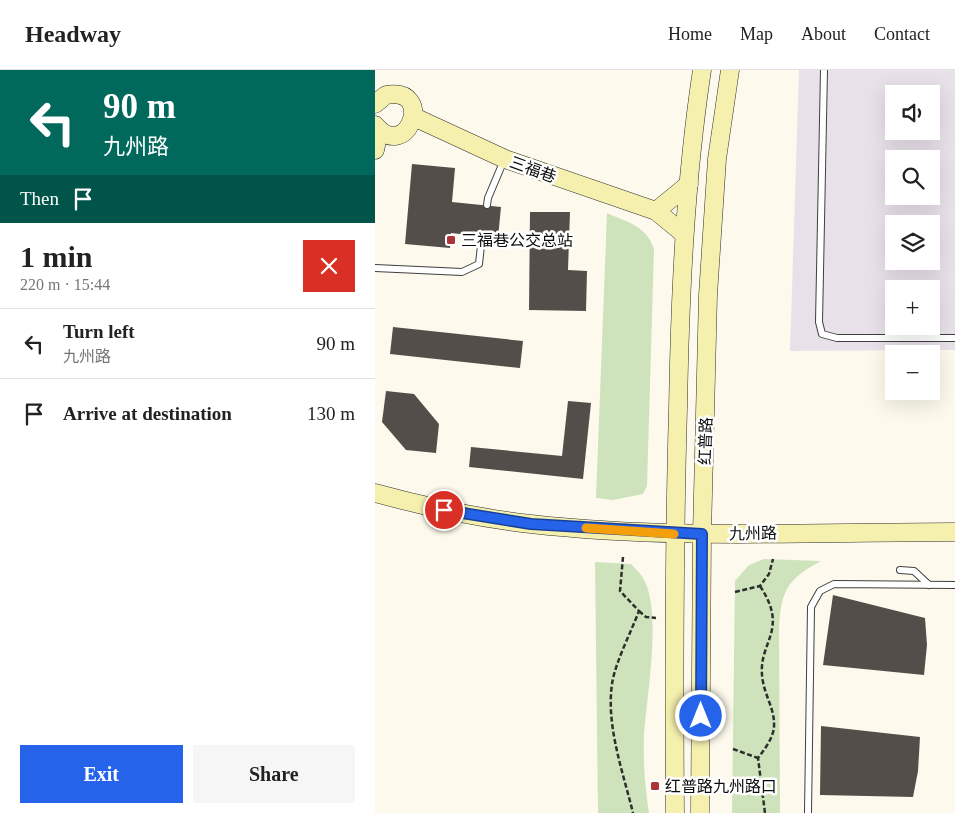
<!DOCTYPE html>
<html lang="en">
<head>
<meta charset="utf-8">
<style>
  :root { --surface:#fff; --page:#f6f6f6; --text:#222; --muted:#767676; --line:#e0e0e0; --accent:#2563eb }
  body { margin:0; font-family:"Times New Roman","Noto Sans SC",serif; background:var(--page); color:var(--text); height:100vh; display:flex; flex-direction:column; font-size:19px; white-space:nowrap }
  * { box-sizing:border-box; margin:0 }
  p { font-size:16px; color:var(--muted) }
  .icon { flex:none; width:28px; height:28px; fill:none; stroke:currentColor; stroke-width:2; stroke-linecap:round; stroke-linejoin:round }
  .map { position:relative; flex:1; overflow:hidden }
  .panel { display:flex; flex-direction:column; background:var(--surface); width:375px }
  .panel>* { flex:none }
  .top-card { background:#00695c; color:#fff; overflow:hidden }
  .tools { position:absolute; left:510px; top:15px; display:grid; gap:10px }
  .tools a { display:grid; place-items:center; width:55px; height:55px; border-radius:0px; background:var(--surface); box-shadow:0 5px 20px #0002; font-size:25px }
  .pin { position:absolute; display:grid; place-items:center; width:42px; height:42px; color:#fff; margin:-21px; border:2px solid #fff; border-radius:50%; box-shadow:0 1px 5px #0007 }
  .me { position:absolute; width:55px; margin:-28px; rotate:0deg; stroke-linejoin:round; filter:drop-shadow(0 0 4px #0008) }
  .turn { display:flex; align-items:center; gap:18px; height:105px; padding:0 20px; font-size:22px }
  .turn .icon { width:65px; height:65px; stroke-width:2.5 }
  .turn b { display:block; font-size:35px; line-height:42px }
  .then { display:flex; align-items:center; height:48px; padding:0 20px; background:#0003; gap:10px; font-size:19px }
  .round { display:grid; place-items:center; flex:none; width:52px; height:52px; border-radius:0px; background:var(--page) }
  .overview { display:flex; align-items:center; justify-content:space-between; height:85px; padding:0 20px }
  h1 { font-size:30px; font-weight:600; line-height:38px }
  .primary-button { display:flex; gap:10px; margin-top:auto; padding:10px 20px }
  .primary-button a { flex:1; height:58px; border-radius:0px; background:var(--accent); color:#fff; font-size:20px; font-weight:600; line-height:58px; text-align:center }
  .primary-button a+a { background:var(--page); color:var(--text) }
  ul { padding:0; list-style:none }
  li { display:flex; align-items:center; gap:15px; height:70px; padding:0 20px; border-top:1px solid var(--line) }
  li div { flex:1 }
  li b { display:block; font-size:19px }
  li em { font-style:normal }
  header { display:flex; align-items:center; gap:30px; box-sizing:border-box; height:70px; padding:0 25px; background:var(--surface); border-bottom:1px solid var(--line) }
  header strong { font-size:24px }
  nav { display:flex; gap:28px; margin-inline-start:auto; font-size:18px }
  main { display:flex; flex:1; min-height:0 }
  .map>svg:first-child { display:block }
  .industrial { fill:#e9e1ea; fill-rule:evenodd }
  .green { fill:#cee3bb }
  .building { fill:#534e4a }
  .lines { fill:none; stroke-linecap:round; stroke-linejoin:round }
  .lane-casing { stroke:#3f3f3f; stroke-width:8 }
  .secondary-casing { stroke:#2e2e2e; stroke-width:19 }
  .path { stroke:#2e2e2e; stroke-width:2.5; stroke-dasharray:5 2.5; stroke-linecap:butt }
  .lane { stroke:#fff; stroke-width:6 }
  .secondary { stroke:#f6f0af; stroke-width:18 }
  .route-casing { stroke:#184099; stroke-width:12 }
  .route { stroke:#2563eb; stroke-width:9 }
  .slow { stroke:#f59e0b; stroke-width:9 }
  .poi-dot { fill:#ac3436; stroke:#fff; stroke-width:2 }
  .labels { text-anchor:middle; stroke-width:5; stroke-linejoin:round; paint-order:stroke }
  .street-label { font-size:16px; fill:#0c0c0c; stroke:#fff }
  .poi-label { font-size:16px; fill:#0c0c0c; stroke:#fff; text-anchor:start }
</style>
</head>
<body>
<header>
<strong>Headway</strong>
<nav><a>Home</a><a>Map</a><a>About</a><a>Contact</a></nav>
</header>
<main>
<section class="panel">
<div class="top-card">
<div class="turn"><svg class="icon" aria-label="left" viewBox="0 0 24 24"><path d="M17 20v-9H6M10 6l-5 5 5 5"/></svg><div><b>90 m</b>九州路</div></div>
<div class="then">Then<svg class="icon" aria-label="arrive" viewBox="0 0 24 24"><path d="M6 21V4h12l-3 4 3 4H6"/></svg></div>
</div>
<div class="overview"><div><h1>1 min</h1><p>220 m · 15:44</p></div><a class="round" style="background:#d93025;color:#fff"><svg class="icon" aria-label="close" viewBox="0 0 24 24"><path d="M6 6l12 12M18 6L6 18"/></svg></a></div>
<ul>
<li><svg class="icon" aria-label="left" viewBox="0 0 24 24"><path d="M17 20v-9H6M10 6l-5 5 5 5"/></svg><div><b>Turn left</b><p>九州路</p></div><em>90 m</em></li>
<li><svg class="icon" aria-label="arrive" viewBox="0 0 24 24"><path d="M6 21V4h12l-3 4 3 4H6"/></svg><div><b>Arrive at destination</b></div><em>130 m</em></li>
</ul>
<div class="primary-button"><a>Exit</a><a>Share</a></div>
</section>
<div class="map">
<svg width="580" height="743" viewBox="0 0 580 743">
  <rect width="100%" height="100%" fill="#fdfaed"/>
  <path class="industrial" d="M424,0H580V280L415,281ZM519,24H556V61H519ZM519,89H556V126H519ZM519,154H556V191H519ZM519,219H556V256H519Z"/>
  <g class="green">
    <path d="M232,143C252,152 272,156 279,179L272,416L268,424L238,430L221,428Z"/>
    <path d="M389,489L446,491C411,510 406,521 404,560L405,743H357L360,511L374,495Z"/>
    <path d="M220,492L256,494C260,498 265,503 268,508C288,540 271,629 269,667C268,692 270,718 274,743H223Z"/>
  </g>
  <g class="building">
    <path d="M37,94L80,98L77,132L126,137L123,168L76,163L75,178L30,174Z"/>
    <path d="M155,142H195L193,200L212,201L211,241L154,240Z"/>
    <path d="M18,257L148,271L145,298L15,284Z"/>
    <path d="M11,321L39,324L64,354L61,383L31,380L7,352Z"/>
    <path d="M193,331L216,333L208,409L94,397L96,377L187,386Z"/>
    <path d="M458,525L550,548L552,575L549,605L448,595Z"/>
    <path d="M446,656L545,667L543,701L538,727L445,725Z"/>
  </g>
  <g class="lines">
    <g class="lane-casing">
      <g id="lane">
        <path d="M449,0L444,252L447,264L462,268H580"/>
        <path d="M112,135L113,128L129,90"/>
        <path d="M0,198L87,202L104,194L107,166"/>
        <path d="M525,500L539,501L554,515"/>
        <path d="M433,743L436,537L445,521L459,514L580,515"/>
      </g>
    </g>
    <g class="secondary-casing">
      <g id="secondary">
        <path d="M0,34L11,25C61,16 32,94 0,55"/>
        <path d="M39,47L130,89L281,141L309,164"/>
        <path d="M0,80L4,61"/>
        <path d="M281,141L314,114"/>
        <path d="M0,423C51,437 103,448 156,454C297,470 439,462 580,462"/>
        <path d="M300,743C299,608 299,474 303,339C305,226 310,112 327,0"/>
        <path d="M325,743L327,464L333,225L342,89L355,0"/>
      </g>
    </g>
    <g class="path">
      <path d="M248,487L245,521L264,541C256,562 240,593 237,614C231,656 248,702 258,743"/>
      <path d="M385,516C416,563 380,572 388,612C391,628 400,640 399,657C398,668 390,679 383,688L390,743"/>
      <path d="M360,522L385,516L394,504L398,489"/>
      <path d="M264,541L271,547L281,548"/>
      <path d="M358,679L383,688"/>
    </g>
    <use href="#lane" class="lane"/>
    <use href="#secondary" class="secondary"/>
  </g>
  <g class="lines">
    <g class="route-casing">
      <path id="route" d="M69,440L156,454L327,464L326,646"/>
    </g>
    <use href="#route" class="route"/>
    <path class="slow" d="M211,458L299,464"/>
  </g>
  <g class="poi-dot">
    <rect x="71" y="165" width="10" height="10" rx="2.5"/>
    <rect x="275" y="711" width="10" height="10" rx="2.5"/>
  </g>
  <g class="labels">
    <g class="street-label">
      <text transform="translate(158 99) rotate(20)" y="6">三福巷</text>
      <text transform="translate(330 371) rotate(-88)" y="6">红普路</text>
      <text transform="translate(378 463) rotate(-1)" y="6">九州路</text>
    </g>
    <g class="poi-label">
      <text x="86" y="176">三福巷公交总站</text>
      <text x="290" y="722">红普路九州路口</text>
    </g>
  </g>
</svg>
<div class="tools">
<a><svg class="icon" aria-label="sound" viewBox="0 0 24 24"><path d="M4 9h4l5-4v14l-5-4H4zM17 9q2 3 0 6"/></svg></a>
<a><svg class="icon" aria-label="search" viewBox="0 0 24 24"><circle cx="10" cy="10" r="6"/><path d="M15 15l6 6"/></svg></a>
<a><svg class="icon" aria-label="layers" viewBox="0 0 24 24"><path d="M12 4l9 5-9 5-9-5zM3 14l9 5 9-5"/></svg></a>
<a>+</a>
<a>−</a>
</div>
<div class="pin" style="left:69px;top:440px;background:#d93025"><svg class="icon" aria-label="arrive" viewBox="0 0 24 24"><path d="M6 21V4h12l-3 4 3 4H6"/></svg></div>
<svg class="me" style="left:326px;top:646px" viewBox="-20 -20 40 40"><circle r="17" fill="#2563eb" stroke="#fff" stroke-width="3"/><path d="M0-11L8 9 0 5-8 9z" fill="#fff"/></svg>
</div>
</main>
</body>
</html>
